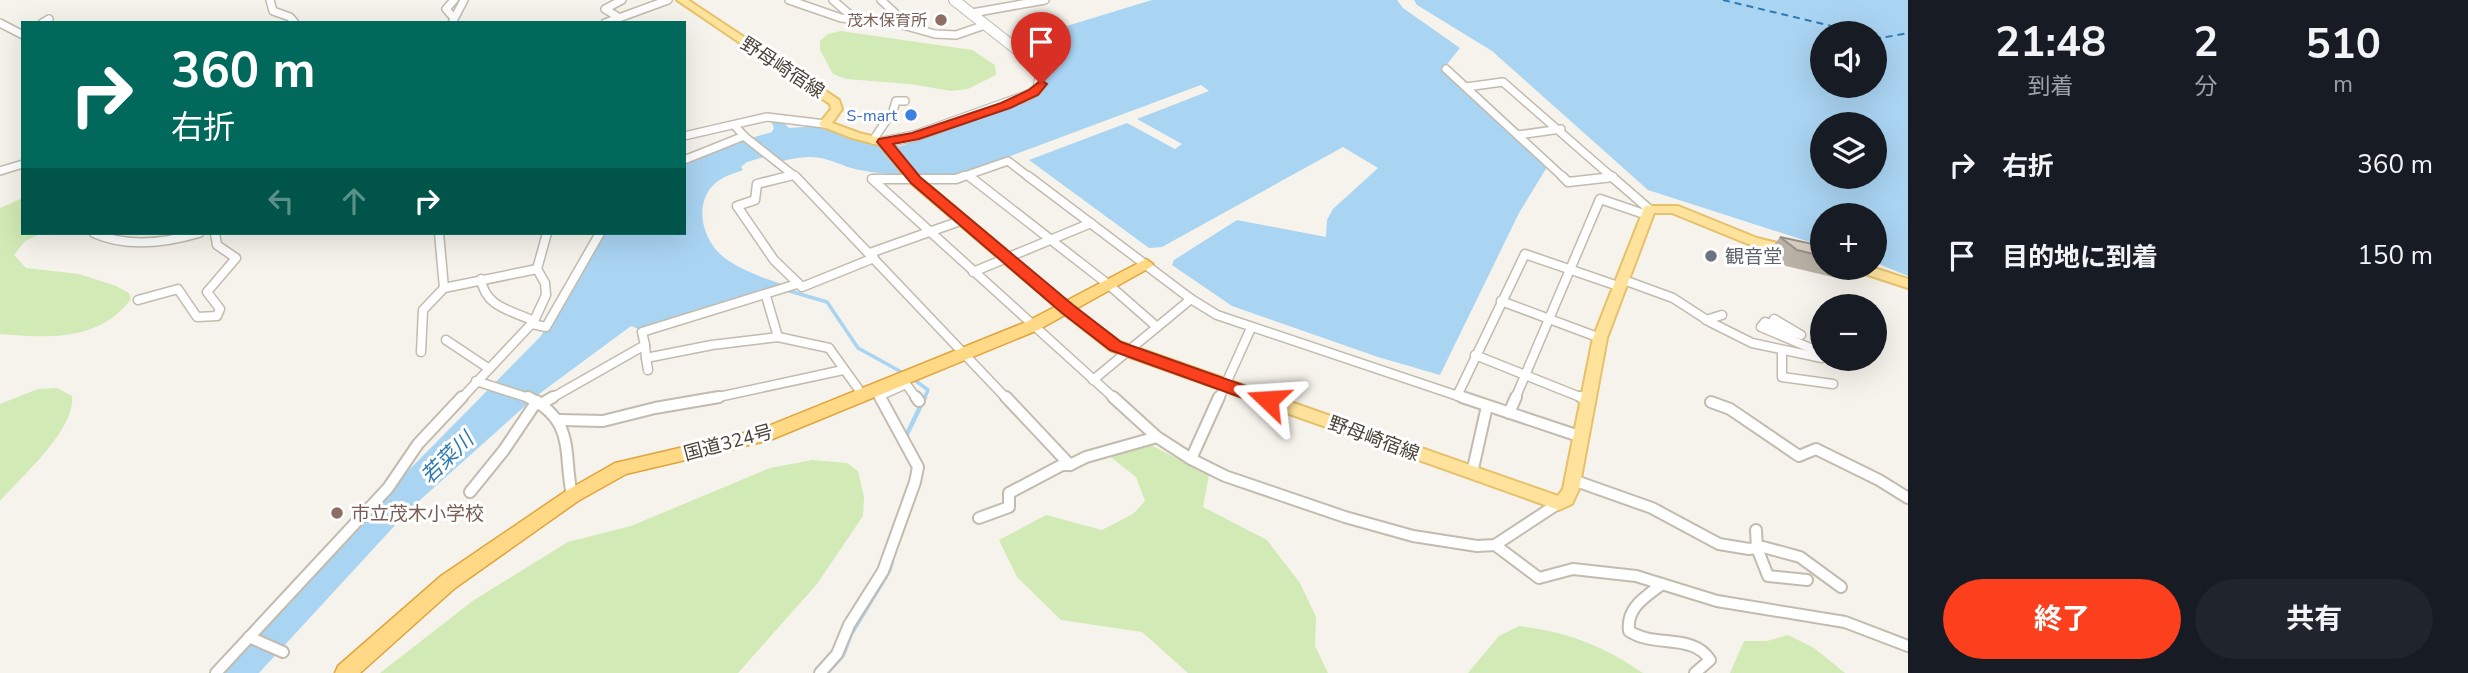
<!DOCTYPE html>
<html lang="ja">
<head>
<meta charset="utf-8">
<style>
  :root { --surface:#171b24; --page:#20242c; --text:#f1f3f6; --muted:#9ea1a6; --accent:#fc3f1d }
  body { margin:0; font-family:"Nunito Sans","Noto Sans JP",sans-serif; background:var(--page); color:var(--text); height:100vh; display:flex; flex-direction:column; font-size:26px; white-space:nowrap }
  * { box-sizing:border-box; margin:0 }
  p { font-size:23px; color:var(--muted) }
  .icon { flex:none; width:38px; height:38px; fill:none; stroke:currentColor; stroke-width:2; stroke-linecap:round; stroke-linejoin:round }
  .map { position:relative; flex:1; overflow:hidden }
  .sheet { display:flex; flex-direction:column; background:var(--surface); width:560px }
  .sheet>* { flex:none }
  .hud { position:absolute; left:21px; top:21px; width:665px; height:214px; border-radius:0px; box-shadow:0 7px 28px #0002; background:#00695c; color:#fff; overflow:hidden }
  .buttons { position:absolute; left:1810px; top:21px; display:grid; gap:14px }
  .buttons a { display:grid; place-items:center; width:77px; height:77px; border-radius:50%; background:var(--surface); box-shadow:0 7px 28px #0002; font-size:35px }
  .pin { position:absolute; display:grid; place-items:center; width:60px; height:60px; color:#fff; margin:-72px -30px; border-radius:50% 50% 50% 0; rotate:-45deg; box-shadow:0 0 7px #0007 }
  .pin .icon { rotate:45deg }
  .me { position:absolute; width:77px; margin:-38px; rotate:290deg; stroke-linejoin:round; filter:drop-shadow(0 0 5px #0008) }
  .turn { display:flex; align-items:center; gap:24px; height:147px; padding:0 35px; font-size:32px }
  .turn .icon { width:91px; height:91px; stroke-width:2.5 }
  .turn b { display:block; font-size:49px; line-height:60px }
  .lanes { display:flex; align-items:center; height:66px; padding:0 35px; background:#0003; justify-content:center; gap:35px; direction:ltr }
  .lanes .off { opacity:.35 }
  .eta { display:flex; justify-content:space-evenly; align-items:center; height:119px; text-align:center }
  .eta b { font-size:42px; font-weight:700; line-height:49px }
  .button { display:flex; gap:14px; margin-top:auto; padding:14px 35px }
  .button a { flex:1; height:80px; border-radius:42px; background:var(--accent); color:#fff; font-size:28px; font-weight:700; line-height:80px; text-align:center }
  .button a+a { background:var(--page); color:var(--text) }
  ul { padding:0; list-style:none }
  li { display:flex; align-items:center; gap:21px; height:91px; padding:0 35px }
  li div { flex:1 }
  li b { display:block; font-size:26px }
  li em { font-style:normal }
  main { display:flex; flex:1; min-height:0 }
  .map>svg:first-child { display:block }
  .green { fill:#d2eab5 }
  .water { fill:#a9d4f2; fill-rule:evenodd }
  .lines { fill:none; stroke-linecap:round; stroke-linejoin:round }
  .stream-far1 { stroke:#a9d4f2; stroke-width:3.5 }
  .stream { stroke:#a9d4f2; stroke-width:4.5 }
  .ferry { stroke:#2e7ab2; stroke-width:2; stroke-dasharray:7 5; stroke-linecap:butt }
  .minor-far2-casing { stroke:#c2bbae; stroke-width:10 }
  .minor-far1-casing { stroke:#c2bbae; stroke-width:11 }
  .minor-casing { stroke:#c2bbae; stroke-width:14 }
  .tertiary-casing { stroke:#c2bbae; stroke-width:12 }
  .primary-casing { stroke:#e6c16a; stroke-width:4 }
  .trunk-casing { stroke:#e0a43c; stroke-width:3 }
  .minor-far2 { stroke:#fff; stroke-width:7 }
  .minor-far1 { stroke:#fff; stroke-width:8 }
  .minor { stroke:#fff; stroke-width:10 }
  .tertiary { stroke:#fff; stroke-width:10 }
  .primary { fill:#ffe39c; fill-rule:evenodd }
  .trunk { fill:#ffd985; fill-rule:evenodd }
  .wall { fill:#bab2a6 }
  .building { fill:#d8cfc1; stroke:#979187; stroke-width:2 }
  .route { fill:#fc3f1d; stroke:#a42913; stroke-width:2 }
  .education-dot { fill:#8d6e63; stroke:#fff; stroke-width:2.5 }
  .shop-dot { fill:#3f7fe0; stroke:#fff; stroke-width:2.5 }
  .worship-dot { fill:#6b7280; stroke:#fff; stroke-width:2.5 }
  .labels { text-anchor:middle; stroke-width:6; stroke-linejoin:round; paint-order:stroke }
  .far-education-label { font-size:16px; fill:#785e54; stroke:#fff; text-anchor:end }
  .far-shop-label { font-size:16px; fill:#366cbe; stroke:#fff; text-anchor:end }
  .street-label { font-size:19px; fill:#4b4439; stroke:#fff }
  .worship-label { font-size:19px; fill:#5b616d; stroke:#fff; text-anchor:start }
  .education-label { font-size:19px; fill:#785e54; stroke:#fff; text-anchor:start }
  .water-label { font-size:21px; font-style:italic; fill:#2e7ab2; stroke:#fff }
</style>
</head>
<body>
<main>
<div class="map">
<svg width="1908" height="673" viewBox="0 0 1908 673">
  <rect width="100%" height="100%" fill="#f6f3ec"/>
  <g class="green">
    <path d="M841,31L972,50L995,65L996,75L968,89L951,91L910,84L846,79L833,74L820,50V41L828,34Z"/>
    <path d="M23,198V233H42L25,241L14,255L26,268L79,274L116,286L129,293L131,299C99,342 47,338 0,334V208Z"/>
    <path d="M57,388L72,396C76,429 21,477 0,501V404L38,389Z"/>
    <path d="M1147,443L1209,475L1203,507L1267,540L1300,583L1316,617L1315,646L1328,673H1188L1142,632L1061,620L1017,577L999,540L1046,515L1102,530L1133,514L1145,501L1136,477L1108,455Z"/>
    <path d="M812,460L847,463L858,471L864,497L863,516L817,584L738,673H380L474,600L568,542L631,526L770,468Z"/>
    <path d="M1519,626C1568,632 1602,645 1643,673H1468L1499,636Z"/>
    <path d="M1788,635L1814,648L1845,673H1730L1744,641H1767Z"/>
  </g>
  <g class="water">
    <path d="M1152,0H1397L1403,8L1460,48L1444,68L1547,167L1519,213L1440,375L1378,357L1232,306L1172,265L1174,260L1237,220L1326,237L1327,220L1333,209L1378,168L1343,147L1162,247L1149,248L1029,160L1127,123L1175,149L1182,144L1137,119L1209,91L1201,85L965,173C938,178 872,176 845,166C818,155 811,155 782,161L774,154L747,162L741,167L743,170C735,173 725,176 718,181C690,202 703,245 729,261C746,272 766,279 785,285L641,330L631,326L535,397L410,509L259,673H223L402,477L541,336L604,233H684V165L717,148L772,132L774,128L771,121H782L789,128L818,126L870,144L901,146L1024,102L1043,91C1052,66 1032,56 1014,42Z"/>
    <path d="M1414,0H1908V276L1874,262V215H1822V246L1648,190L1492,51L1417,5ZM1822,33H1874V86H1822ZM1822,124H1874V177H1822Z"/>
  </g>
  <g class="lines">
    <g class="stream-far1">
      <path d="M786,290L827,302L858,348L905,374"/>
      <path d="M912,378L928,390L924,399"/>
    </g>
    <g class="stream">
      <path d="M906,436L925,397"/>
      <path d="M919,484L922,468"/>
      <path d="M827,673L843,655L851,634L889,571L892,561"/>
    </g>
    <g class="ferry">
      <path d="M1723,0L1861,33"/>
      <path d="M1874,36L1881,38L1908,33"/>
    </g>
    <g class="minor-far2-casing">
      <g id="minor-far2">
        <path d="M270,0L273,11L290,17L295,23"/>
        <path d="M789,0L841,18L899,24L935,34L956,35L985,25"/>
        <path d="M833,0L856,20"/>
        <path d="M881,0L895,13L893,23"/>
        <path d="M972,13L1045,0"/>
        <path d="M453,17L446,9L454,0"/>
        <path d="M618,17L605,9L622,0"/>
        <path d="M0,23L23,35"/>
        <path d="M42,23L49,19"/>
        <path d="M452,23L464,0"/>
        <path d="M605,23L668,0"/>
        <path d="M1446,69L1564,178"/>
        <path d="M1466,87L1503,82L1613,178"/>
        <path d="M734,125L745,137L797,178"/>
        <path d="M1518,135L1561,129"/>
        <path d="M684,136L767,117L825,124"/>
        <path d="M873,140L893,111L896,101H905"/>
        <path d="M684,160L744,136"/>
        <path d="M0,171L23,164"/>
        <path d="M969,176L971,178"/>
        <path d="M782,178L794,175"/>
        <path d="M959,178L1008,161L1030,178"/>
        <path d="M1605,178L1613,177"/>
      </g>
    </g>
    <g class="minor-far1-casing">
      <g id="minor-far1">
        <path d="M789,176L757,184L755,200L737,206L774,260L802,287L874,258"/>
        <path d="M795,176L1007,399"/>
        <path d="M964,176L956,179H872L1115,399"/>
        <path d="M969,176L1109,285L1157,327"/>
        <path d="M1028,176L1191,299L1217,315L1467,399"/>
        <path d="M1562,176L1568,182L1613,177"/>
        <path d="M1611,176L1649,209"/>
        <path d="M94,233C127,248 165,243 199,233"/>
        <path d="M439,233L444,288L537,269"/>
        <path d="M870,253L963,220"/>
        <path d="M973,272L1091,223"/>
        <path d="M481,279C485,307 510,310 534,321"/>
        <path d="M1621,279L1673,298L1710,322L1752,343L1822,358"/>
        <path d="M766,296L778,337"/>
        <path d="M138,300L178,289L197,317L217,316L220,309L207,292L236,258L217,245L215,233"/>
        <path d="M1501,301L1600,338"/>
        <path d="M1774,319L1801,335L1765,322L1761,327L1822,353"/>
        <path d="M1706,320L1722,315"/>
        <path d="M532,324L546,327L600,233"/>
        <path d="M446,340L488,368"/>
        <path d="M645,345L646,358L712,345L778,337L829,348L862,394"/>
        <path d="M1782,351V377L1833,384"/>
        <path d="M421,352L423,310L444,288"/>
        <path d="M1475,355L1585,399"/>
        <path d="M646,358L648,370"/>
        <path d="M1093,380L1191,299"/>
        <path d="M476,381L532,399"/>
        <path d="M906,384L917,399"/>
        <path d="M1457,396L1525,254L1618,286"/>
        <path d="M461,399L534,321L546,295L545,283L537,269L547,233"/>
        <path d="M550,399L645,345L642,332L797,284"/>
        <path d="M709,399L843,370"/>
        <path d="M880,399L879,396L906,384L900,378"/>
        <path d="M1219,399L1251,328"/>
        <path d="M1515,399L1600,199L1647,215"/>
      </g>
    </g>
    <g class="minor-casing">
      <g id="minor">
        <path d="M528,397C576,421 563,452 572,496"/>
        <path d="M916,397L919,401"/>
        <path d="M1006,397L1070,465L1086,457L1157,437"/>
        <path d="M1113,397L1157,437L1191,459L1225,476L1345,517L1413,536L1477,546L1495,545L1559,503"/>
        <path d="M1462,397L1579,436"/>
        <path d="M1581,397L1586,399"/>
        <path d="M1711,402L1730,409L1799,456L1816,449L1879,480L1908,498"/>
        <path d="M541,404L553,397"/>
        <path d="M1509,413L1516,397"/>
        <path d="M560,420L603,421L655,408L719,397"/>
        <path d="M1191,459L1219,397"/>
        <path d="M1472,473L1487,406"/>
        <path d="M1573,480L1652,508L1719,544L1749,549L1763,547L1800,557L1841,587"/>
        <path d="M470,492L504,450L537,401"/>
        <path d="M979,518L1009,507V493L1062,465H1070"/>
        <path d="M1756,530L1757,548L1768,576L1807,580"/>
        <path d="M1495,545L1539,578L1573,569L1636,576L1717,601L1845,622L1908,646"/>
        <path d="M1662,584C1646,597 1626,607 1629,631C1654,648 1693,633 1710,660L1695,673"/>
        <path d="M249,637L283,652"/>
        <path d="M216,673L388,488L418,444L462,397"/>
        <path d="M820,673L837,654L849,625L883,571L915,482L918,467L880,397"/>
      </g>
    </g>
    <g class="tertiary-casing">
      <path id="tertiary" d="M884,142L915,136L1027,96L1038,89L1041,74L1029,59L954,0"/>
    </g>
    <g class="primary-casing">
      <g id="primary">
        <path d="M677,0H688L839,100L842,109L832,123L859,133L888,140L919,177L1072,306L1120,342L1558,496L1563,489L1593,338L1645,206H1678L1757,238L1822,254V262L1748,244L1672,213H1654L1607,338L1579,489L1572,504L1559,510L1110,350L1062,312L911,183L880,145L852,138L821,126L819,124L831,109L830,104Z"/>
        <path d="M1854,268H1874L1908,279V288L1856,271Z"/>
      </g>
    </g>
    <g class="trunk-casing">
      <path id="trunk" d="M1146,259L1153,264L1151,267L1038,330L770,440L626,474L578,501L455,588L360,673H335L338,666L441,576L566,491L615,463L761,429L1026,322Z"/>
    </g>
    <use href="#minor-far2" class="minor-far2"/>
    <use href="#minor-far1" class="minor-far1"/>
    <use href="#minor" class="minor"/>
    <use href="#tertiary" class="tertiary"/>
    <use href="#primary" class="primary"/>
    <use href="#trunk" class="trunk"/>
  </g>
  <path class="wall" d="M1780,237L1822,246V268H1854L1845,280L1786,266L1769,252Z"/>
  <path class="building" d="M1780,237L1822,246V256L1797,250Z"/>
  <path class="route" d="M1041,80L1047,84L1038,95L1010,108L919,139L893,144L920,177L1073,305L1121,342L1274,396L1276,400L1274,405H1262L1110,350L1062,313L911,183L877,142L879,139L912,133L1001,103L1029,90Z"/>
  <g class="education-dot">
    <circle cx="941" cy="20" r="7"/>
    <circle cx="337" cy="513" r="7"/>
  </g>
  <circle class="shop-dot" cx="911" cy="115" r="7"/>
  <circle class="worship-dot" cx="1711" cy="256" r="7"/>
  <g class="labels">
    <g class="far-education-label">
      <text x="927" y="26">茂木保育所</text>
    </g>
    <g class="far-shop-label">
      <text x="897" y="121">S-mart</text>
    </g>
    <g class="street-label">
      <text transform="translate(783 67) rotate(33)" y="7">野母崎宿線</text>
      <text transform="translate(1374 438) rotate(20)" y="7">野母崎宿線</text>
      <text transform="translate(728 442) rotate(-15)" y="7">国道324号</text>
    </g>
    <g class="worship-label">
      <text x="1725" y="263">観音堂</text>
    </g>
    <g class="education-label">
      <text x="351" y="520">市立茂木小学校</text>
    </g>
    <g class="water-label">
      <text transform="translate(447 458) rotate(-44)" y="7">若菜川</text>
    </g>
  </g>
</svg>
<div class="buttons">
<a><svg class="icon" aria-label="sound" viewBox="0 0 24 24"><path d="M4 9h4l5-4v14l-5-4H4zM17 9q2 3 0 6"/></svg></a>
<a><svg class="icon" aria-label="layers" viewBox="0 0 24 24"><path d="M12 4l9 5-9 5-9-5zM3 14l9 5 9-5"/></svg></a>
<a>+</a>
<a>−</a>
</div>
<div class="pin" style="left:1041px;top:84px;background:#d93025"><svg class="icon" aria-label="arrive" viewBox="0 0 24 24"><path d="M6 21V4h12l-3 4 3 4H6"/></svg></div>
<svg class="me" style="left:1268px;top:400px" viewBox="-20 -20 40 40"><path d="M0-17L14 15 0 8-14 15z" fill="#fc3f1d" stroke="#fff" stroke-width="4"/></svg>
<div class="hud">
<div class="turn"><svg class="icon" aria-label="right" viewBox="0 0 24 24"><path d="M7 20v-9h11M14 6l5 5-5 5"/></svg><div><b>360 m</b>右折</div></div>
<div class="lanes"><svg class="icon off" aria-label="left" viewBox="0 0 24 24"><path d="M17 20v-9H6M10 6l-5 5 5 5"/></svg><svg class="icon off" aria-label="ahead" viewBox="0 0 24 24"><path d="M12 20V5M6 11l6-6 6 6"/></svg><svg class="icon" aria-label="right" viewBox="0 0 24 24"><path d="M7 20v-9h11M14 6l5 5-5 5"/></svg></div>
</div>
</div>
<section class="sheet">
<div class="eta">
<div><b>21:48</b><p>到着</p></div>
<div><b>2</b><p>分</p></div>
<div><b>510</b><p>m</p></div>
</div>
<ul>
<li><svg class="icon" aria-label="right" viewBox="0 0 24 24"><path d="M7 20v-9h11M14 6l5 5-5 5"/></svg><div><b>右折</b></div><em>360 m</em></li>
<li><svg class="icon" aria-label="arrive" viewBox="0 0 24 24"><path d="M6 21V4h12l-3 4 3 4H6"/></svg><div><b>目的地に到着</b></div><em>150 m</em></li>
</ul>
<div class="button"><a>終了</a><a>共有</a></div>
</section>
</main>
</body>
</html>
